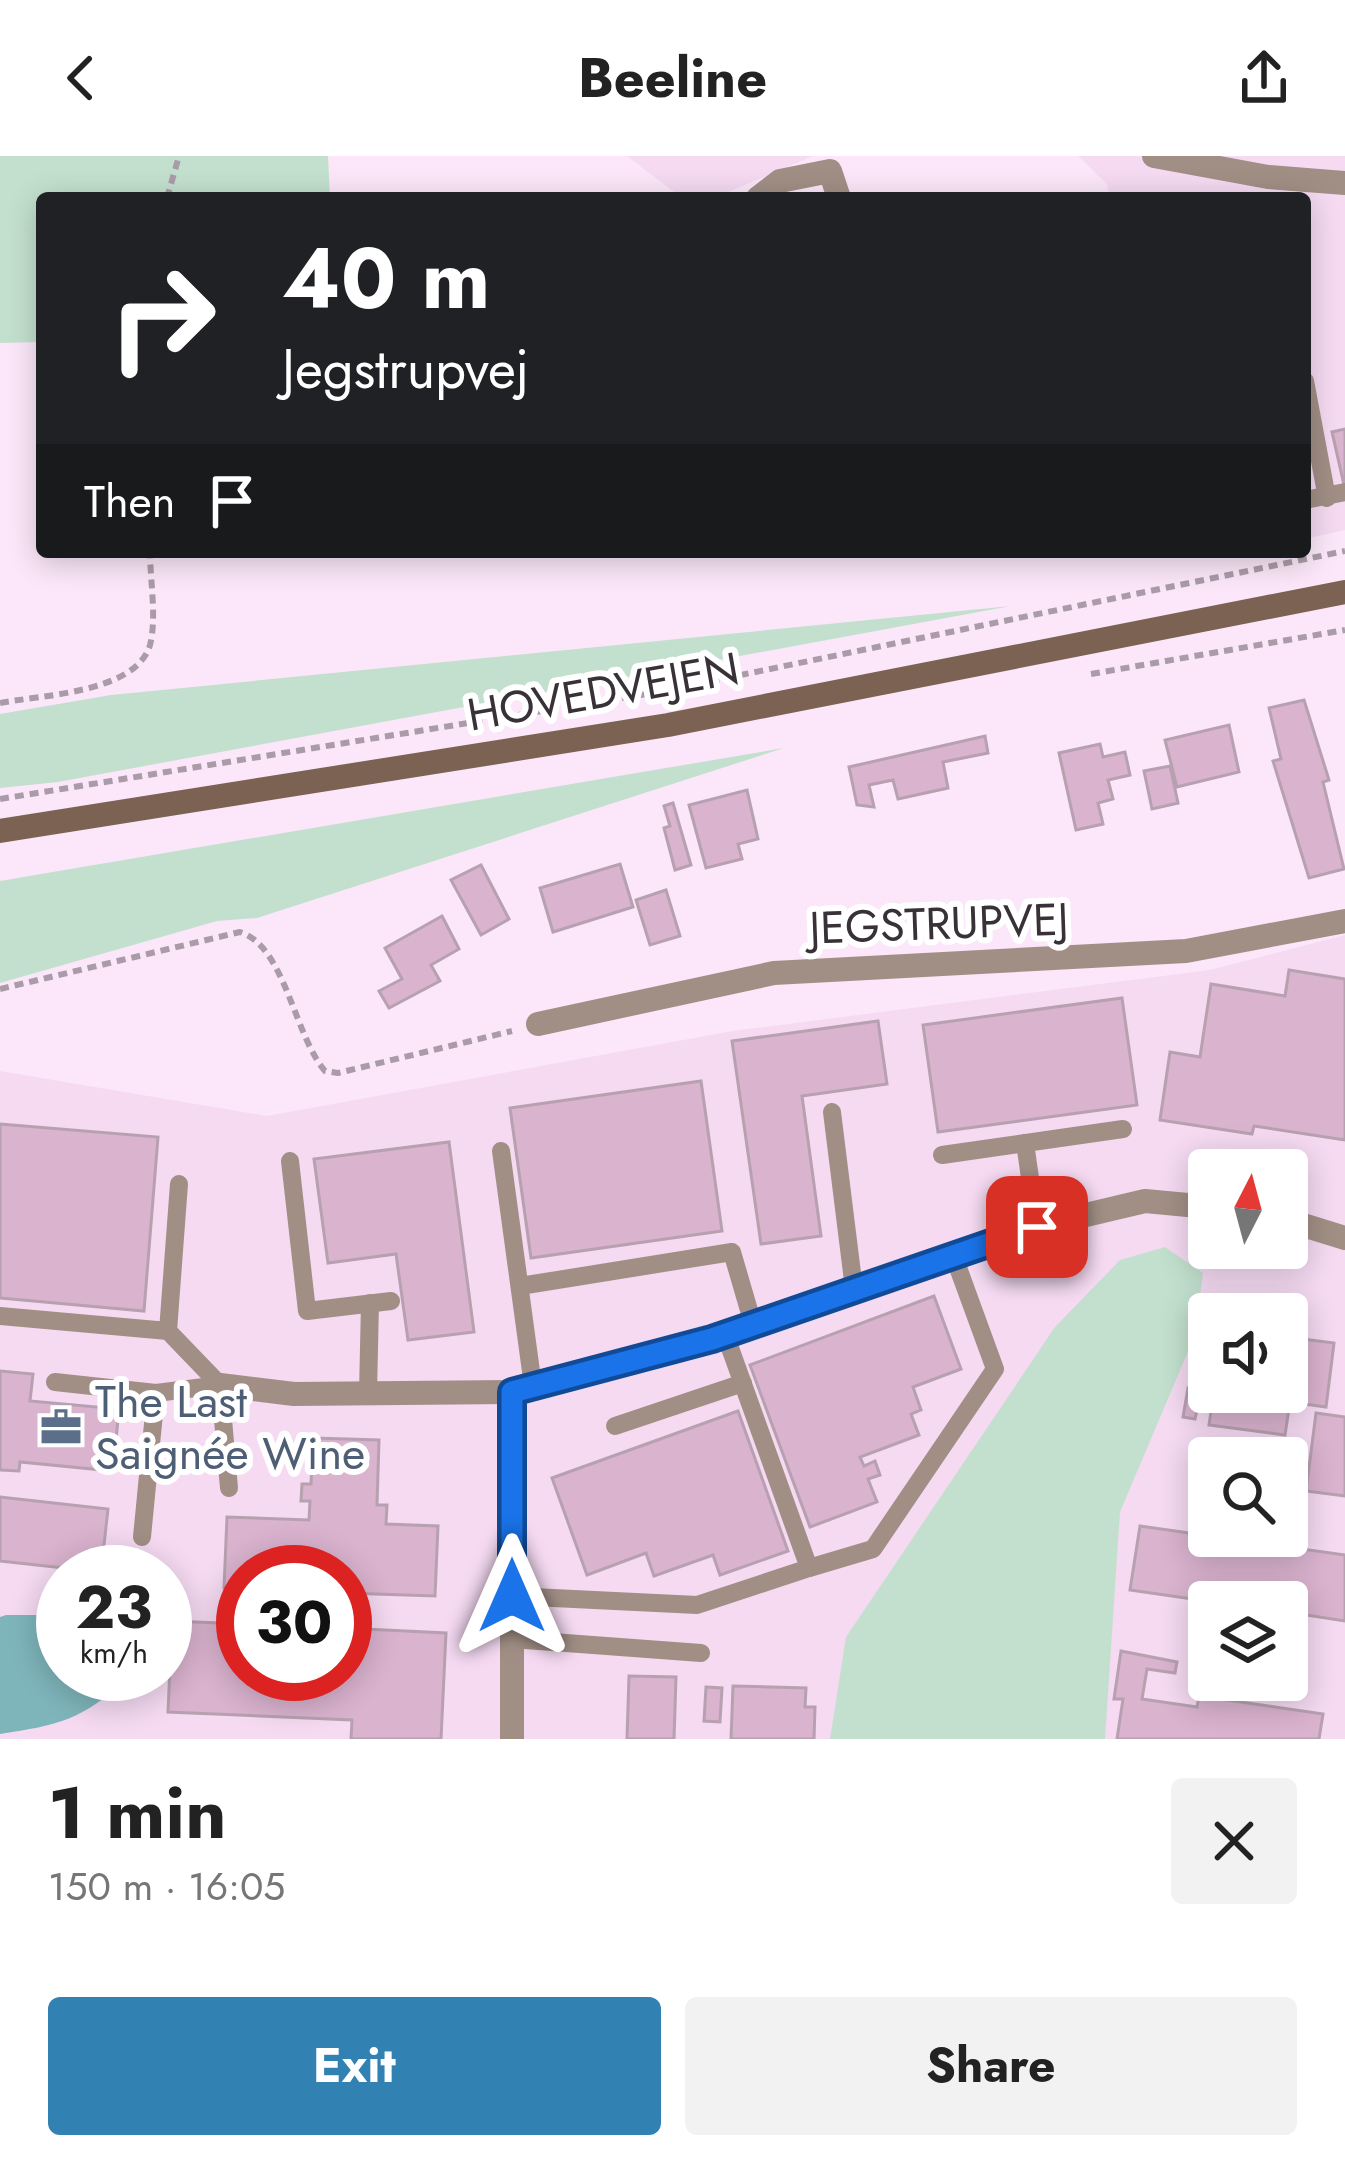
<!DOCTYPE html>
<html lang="en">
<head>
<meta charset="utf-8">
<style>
  :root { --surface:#fff; --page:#f2f2f2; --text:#222; --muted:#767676; --accent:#3281b3 }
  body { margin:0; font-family:Jost,sans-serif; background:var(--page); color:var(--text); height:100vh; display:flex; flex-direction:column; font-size:45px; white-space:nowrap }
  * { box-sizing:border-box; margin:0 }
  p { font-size:39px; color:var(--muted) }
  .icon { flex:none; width:66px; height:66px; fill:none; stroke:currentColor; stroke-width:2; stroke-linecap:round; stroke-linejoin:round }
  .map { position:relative; height:1583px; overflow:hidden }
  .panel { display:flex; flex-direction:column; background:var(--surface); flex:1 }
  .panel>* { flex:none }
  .guide { position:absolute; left:36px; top:36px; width:1275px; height:366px; border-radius:12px; box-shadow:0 6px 30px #0003; background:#202124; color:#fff; overflow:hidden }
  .needle { width:78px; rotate:6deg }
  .buttons { position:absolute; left:1188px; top:993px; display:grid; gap:24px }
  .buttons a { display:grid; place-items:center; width:120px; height:120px; border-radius:12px; background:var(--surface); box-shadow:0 6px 30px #0003; font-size:60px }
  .speed { position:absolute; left:36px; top:1389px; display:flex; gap:24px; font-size:60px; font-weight:700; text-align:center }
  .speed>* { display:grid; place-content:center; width:156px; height:156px; border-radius:50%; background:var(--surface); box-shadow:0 6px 30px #0003; line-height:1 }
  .speed small { font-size:30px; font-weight:400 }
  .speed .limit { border:18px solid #d22; background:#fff; color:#111 }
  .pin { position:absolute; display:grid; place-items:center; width:102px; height:102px; color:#fff; margin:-51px; border-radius:24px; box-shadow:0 6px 18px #0006 }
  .me { position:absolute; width:132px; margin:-66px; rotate:0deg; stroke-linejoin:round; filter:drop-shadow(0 0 9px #0008) }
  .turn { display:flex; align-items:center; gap:42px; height:252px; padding:0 48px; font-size:54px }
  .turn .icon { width:156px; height:156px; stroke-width:2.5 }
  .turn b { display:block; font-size:84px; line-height:102px }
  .then { display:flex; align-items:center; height:114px; padding:0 48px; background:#0003; gap:24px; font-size:45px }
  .round { display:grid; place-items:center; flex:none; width:126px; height:126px; border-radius:12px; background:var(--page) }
  .head { display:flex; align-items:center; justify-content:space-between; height:204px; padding:0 48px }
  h1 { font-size:72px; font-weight:700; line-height:90px }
  .button { display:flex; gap:24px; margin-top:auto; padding:24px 48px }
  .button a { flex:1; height:138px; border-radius:12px; background:var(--accent); color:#fff; font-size:48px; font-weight:700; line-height:138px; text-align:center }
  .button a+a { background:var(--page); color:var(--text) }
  header { display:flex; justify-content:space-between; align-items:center; height:156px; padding:0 48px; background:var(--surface); font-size:54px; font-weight:700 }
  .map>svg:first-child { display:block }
  .built { fill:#f5daf2; fill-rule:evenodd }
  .green { fill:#c3e0ce }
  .water { fill:#7eb5bb }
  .building { fill:#dab3cf; stroke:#b7a1b0; stroke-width:3 }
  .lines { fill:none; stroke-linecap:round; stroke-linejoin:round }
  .path { stroke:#aa9ba8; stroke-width:6; stroke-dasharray:9 6; stroke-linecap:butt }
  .lane { stroke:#a18f85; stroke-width:18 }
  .street { stroke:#a18f85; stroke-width:24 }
  .secondary { stroke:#7b6253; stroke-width:24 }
  .route-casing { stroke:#114b97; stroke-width:30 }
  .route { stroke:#1a73e8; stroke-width:21 }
  .labels { text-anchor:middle; stroke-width:12; stroke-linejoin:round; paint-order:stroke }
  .street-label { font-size:45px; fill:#393138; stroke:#fff }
  .service-label { font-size:45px; fill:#4e5e75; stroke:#fff; text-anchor:start }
</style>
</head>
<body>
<header><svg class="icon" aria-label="back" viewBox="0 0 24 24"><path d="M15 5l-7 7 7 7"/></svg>Beeline<svg class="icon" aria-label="share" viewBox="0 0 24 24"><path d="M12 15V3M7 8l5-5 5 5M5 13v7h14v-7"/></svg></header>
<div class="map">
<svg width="1345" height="1583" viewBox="0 0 1345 1583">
  <rect width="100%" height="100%" fill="#fbe7f9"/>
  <g class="built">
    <path d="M627,0H813L714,42H682Z"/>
    <path d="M1078,0H1345V374L1305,383V42H1109L1107,28Z"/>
    <path d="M1345,779V1583H0V915L267,960L733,875L1210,814ZM1209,1014H1287V1092H1209ZM1209,1158H1287V1236H1209ZM1209,1302H1287V1380H1209ZM63,1416H165V1518H63ZM243,1416H345V1518H243ZM1209,1446H1287V1524H1209Z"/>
  </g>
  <g class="green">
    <path d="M0,0H328L330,42H42V186L0,187Z"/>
    <path d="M1011,450L58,626L0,632V558L111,539Z"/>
    <path d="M784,592L257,762L217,765L0,827V725Z"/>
    <path d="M1165,1091L1203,1117L1195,1179L1120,1356L1105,1583H830L846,1481L1055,1171L1120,1104Z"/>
  </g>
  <path class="water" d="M6,1459H63V1518H128L126,1524C81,1564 59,1569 0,1578V1461Z"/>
  <g class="building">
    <path d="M1345,273V328L1344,329L1332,276Z"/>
    <path d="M1304,544L1329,624L1323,626L1344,713L1309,722L1273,605L1281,603L1269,552Z"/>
    <path d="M1229,569L1239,616L1177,631L1165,584Z"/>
    <path d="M985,580L988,597L943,606L948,632L898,643L893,624L869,629L874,651L857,649L849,611Z"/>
    <path d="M1100,588L1103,601L1125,596L1130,619L1108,624L1113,643L1098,647L1103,668L1076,674L1059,597Z"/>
    <path d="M1170,610L1178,647L1152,653L1144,615Z"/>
    <path d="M747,634L758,683L738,688L742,703L706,712L689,649Z"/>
    <path d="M673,647L691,709L675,714L664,672L670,670L664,650Z"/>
    <path d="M620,708L633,751L553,776L540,732Z"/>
    <path d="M481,709L509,763L481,779L451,724Z"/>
    <path d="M666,734L680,780L650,789L636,744Z"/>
    <path d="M442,760L459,793L431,809L440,825L389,852L379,835L402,823L385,792Z"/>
    <path d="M1289,814L1345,823V984L1254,970L1252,978L1160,964L1170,896L1200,901L1211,828L1285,840Z"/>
    <path d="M1122,842L1137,949L938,976L923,869Z"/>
    <path d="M878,865L887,928L802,940L821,1080L761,1088L732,885Z"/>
    <path d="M701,925L722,1075L531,1102L510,952Z"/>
    <path d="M0,968L158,981L144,1155L0,1142Z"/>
    <path d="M449,986L474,1176L408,1184L396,1098L328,1107L314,1003Z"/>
    <path d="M934,1140L961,1213L913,1231L921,1254L911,1258L919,1279L860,1301L864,1310L875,1305L880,1319L868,1323L877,1346L810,1371L750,1209Z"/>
    <path d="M1287,1181L1334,1187L1326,1251L1290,1246L1285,1279L1209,1269L1214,1236H1287Z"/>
    <path d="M0,1215L33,1218L30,1245L119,1253L113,1315L20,1306L19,1315L0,1314Z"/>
    <path d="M1188,1232L1201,1235L1195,1263L1183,1261Z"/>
    <path d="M738,1255L788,1395L720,1419L713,1399L654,1420L646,1397L587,1419L552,1322Z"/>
    <path d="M1316,1257L1345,1261V1340L1306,1335Z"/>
    <path d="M313,1282L379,1284L377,1349H387L386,1368L438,1370L435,1440L345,1437V1416H243V1433L224,1432L227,1361L309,1364L310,1345H301L302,1328H311Z"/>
    <path d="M0,1341L108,1353L101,1416L0,1405Z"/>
    <path d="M1140,1370L1345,1399V1465L1287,1456V1446H1213L1130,1434Z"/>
    <path d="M172,1465L243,1468V1518H345V1472L446,1477L441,1583H351L352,1564L168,1556Z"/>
    <path d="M1121,1495L1177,1506L1175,1517L1147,1513L1142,1543L1197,1551L1199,1540L1323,1558L1319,1583H1117L1123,1543H1114Z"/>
    <path d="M629,1520L676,1521L674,1583H627Z"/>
    <path d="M733,1530L806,1532L805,1551H815L814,1583H731Z"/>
    <path d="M706,1531L722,1532L720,1566L704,1565Z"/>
  </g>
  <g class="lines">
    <g class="path">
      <path d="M167,42L179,0"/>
      <path d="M1091,518L1345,474"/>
      <path d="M0,547C41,539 136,537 150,489C157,462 150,424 150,396"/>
      <path d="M0,643L653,537L1345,395"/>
      <path d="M0,833L240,776C285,790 294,879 325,915L338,917L512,875"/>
    </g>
    <g class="lane">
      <path d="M1305,225L1327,342"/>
      <path d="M1305,344L1345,336"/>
      <path d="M832,956L854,1133"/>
      <path d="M1025,987L1037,1071"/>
      <path d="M501,995L533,1230"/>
      <path d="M942,999L1123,973"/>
      <path d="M290,1005L307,1155L391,1145"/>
      <path d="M520,1130L732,1096L753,1168"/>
      <path d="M0,1160L168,1175L179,1028"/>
      <path d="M168,1175L220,1229L229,1332"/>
      <path d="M55,1226L156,1237L142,1381"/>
      <path d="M156,1237L220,1229"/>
      <path d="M368,1237L370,1147"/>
      <path d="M615,1270L743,1227"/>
      <path d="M809,1412L873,1393L995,1213L953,1098"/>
      <path d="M512,1440L697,1449L809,1412L725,1178"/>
      <path d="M512,1483L701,1497"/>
    </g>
    <g class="street">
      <path d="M1154,0L1268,21L1345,27"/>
      <path d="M758,42L780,25L830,15L839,42"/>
      <path d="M538,868L774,817L1186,795L1345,765"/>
      <path d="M1287,1064L1345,1082"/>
      <path d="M220,1229L294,1238L512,1236L712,1183L1018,1075L1145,1045L1209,1051"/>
      <path d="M512,1236V1583"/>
    </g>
    <path class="secondary" d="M0,675L668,569L1345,436"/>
  </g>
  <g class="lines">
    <g class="route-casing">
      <path id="route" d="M512,1440V1236L712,1183L1037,1071"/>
    </g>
    <use href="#route" class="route"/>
  </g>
  <defs>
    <g id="office-bare" transform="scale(3.24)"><path d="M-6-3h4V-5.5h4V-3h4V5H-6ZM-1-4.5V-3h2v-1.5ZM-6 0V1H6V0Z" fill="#5c6f8a" stroke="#fff" stroke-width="2.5" paint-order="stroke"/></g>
  </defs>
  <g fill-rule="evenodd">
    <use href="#office-bare" x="61" y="1271"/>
  </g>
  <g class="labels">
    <g class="street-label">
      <text transform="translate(603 535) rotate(-10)" y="16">HOVEDVEJEN</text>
      <text transform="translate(939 767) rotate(-2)" y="16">JEGSTRUPVEJ</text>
    </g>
    <g class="service-label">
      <text x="95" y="1261">The Last<tspan x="95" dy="52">Saignée Wine</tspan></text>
    </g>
  </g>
</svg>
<div class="buttons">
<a><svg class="needle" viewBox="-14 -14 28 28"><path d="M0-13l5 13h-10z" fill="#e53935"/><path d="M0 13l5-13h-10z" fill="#767676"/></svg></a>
<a><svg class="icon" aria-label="sound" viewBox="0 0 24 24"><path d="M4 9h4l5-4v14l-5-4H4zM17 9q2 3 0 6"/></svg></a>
<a><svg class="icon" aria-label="search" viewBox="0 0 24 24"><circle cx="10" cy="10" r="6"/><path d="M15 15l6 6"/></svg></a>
<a><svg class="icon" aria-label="layers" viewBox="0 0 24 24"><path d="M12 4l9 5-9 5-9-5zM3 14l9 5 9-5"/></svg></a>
</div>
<div class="speed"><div>23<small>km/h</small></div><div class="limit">30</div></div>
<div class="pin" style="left:1037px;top:1071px;background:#d93025"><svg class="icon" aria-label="arrive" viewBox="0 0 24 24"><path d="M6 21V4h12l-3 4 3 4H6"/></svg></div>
<svg class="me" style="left:512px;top:1440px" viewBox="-20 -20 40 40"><path d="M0-17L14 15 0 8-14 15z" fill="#1a73e8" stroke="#fff" stroke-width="4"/></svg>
<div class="guide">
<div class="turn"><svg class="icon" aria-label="right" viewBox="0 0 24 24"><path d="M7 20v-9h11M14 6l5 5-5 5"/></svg><div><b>40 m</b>Jegstrupvej</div></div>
<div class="then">Then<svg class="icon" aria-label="arrive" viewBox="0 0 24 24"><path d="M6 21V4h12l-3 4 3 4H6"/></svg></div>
</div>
</div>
<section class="panel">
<div class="head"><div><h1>1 min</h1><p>150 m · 16:05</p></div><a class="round"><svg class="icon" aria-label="close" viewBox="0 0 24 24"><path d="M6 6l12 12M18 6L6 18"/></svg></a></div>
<div class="button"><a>Exit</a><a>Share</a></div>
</section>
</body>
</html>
